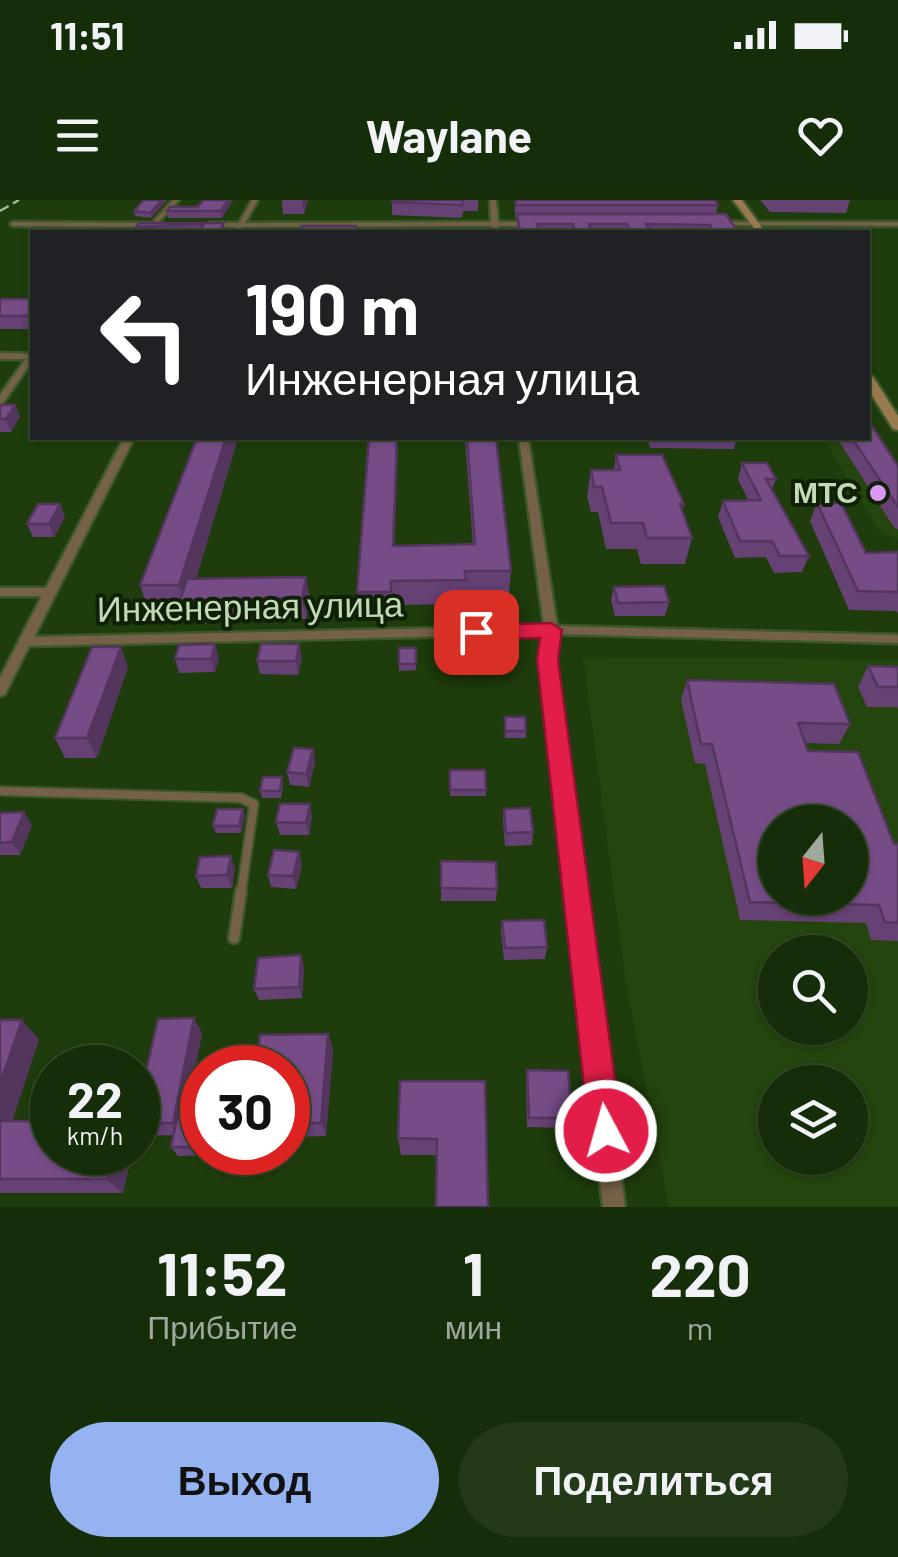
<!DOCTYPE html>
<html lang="ru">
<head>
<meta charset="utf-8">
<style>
  :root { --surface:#162d09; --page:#233917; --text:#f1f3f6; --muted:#9ea89c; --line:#35492a; --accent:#95b2f1 }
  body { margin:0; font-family:Barlow,sans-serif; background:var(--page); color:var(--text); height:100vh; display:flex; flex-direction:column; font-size:38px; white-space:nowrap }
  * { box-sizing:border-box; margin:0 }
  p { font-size:32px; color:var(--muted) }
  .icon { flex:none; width:55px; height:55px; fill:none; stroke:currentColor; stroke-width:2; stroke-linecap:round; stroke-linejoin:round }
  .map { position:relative; height:1007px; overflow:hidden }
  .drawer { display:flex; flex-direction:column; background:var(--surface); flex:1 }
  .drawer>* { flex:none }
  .hud { position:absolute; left:30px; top:30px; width:840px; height:210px; border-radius:0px; box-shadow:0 2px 8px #0004,0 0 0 2px var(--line); background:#202124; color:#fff; overflow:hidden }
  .needle { width:65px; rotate:197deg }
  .tools { position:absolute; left:758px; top:605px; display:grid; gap:20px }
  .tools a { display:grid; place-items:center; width:110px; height:110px; border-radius:50%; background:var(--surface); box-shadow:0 2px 8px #0004,0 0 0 2px var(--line); font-size:50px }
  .speed { position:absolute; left:30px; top:845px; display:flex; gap:20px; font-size:50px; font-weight:700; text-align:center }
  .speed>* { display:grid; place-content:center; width:130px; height:130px; border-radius:50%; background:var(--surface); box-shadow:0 2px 8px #0004,0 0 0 2px var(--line); line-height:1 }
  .speed small { font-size:25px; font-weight:400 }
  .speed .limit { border:15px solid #d22; background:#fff; color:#111 }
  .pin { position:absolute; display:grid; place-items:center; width:85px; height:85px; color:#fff; margin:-42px; border-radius:20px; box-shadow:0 5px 15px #0006 }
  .me { position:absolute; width:110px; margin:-55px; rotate:354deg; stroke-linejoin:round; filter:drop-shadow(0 0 8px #0008) }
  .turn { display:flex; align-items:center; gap:35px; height:210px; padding:0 50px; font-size:45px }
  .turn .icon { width:130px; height:130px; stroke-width:2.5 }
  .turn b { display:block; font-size:70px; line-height:85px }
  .eta { display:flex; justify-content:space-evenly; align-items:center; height:170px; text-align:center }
  .eta b { font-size:60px; font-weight:700; line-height:70px }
  .cta { display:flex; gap:20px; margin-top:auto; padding:20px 50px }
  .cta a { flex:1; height:115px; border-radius:60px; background:var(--accent); color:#111; font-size:40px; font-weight:700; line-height:115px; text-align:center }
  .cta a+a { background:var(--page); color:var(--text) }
  .status { display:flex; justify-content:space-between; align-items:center; height:70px; padding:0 50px; background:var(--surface); direction:ltr }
  .status svg { height:28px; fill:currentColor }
  header { display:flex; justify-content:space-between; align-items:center; height:130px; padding:0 50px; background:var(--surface); font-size:45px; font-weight:700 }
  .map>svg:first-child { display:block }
  .built { fill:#24450e; fill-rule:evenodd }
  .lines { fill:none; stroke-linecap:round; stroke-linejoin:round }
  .lane-far1-casing { stroke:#3c582b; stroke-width:12 }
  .lane-casing { stroke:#3c582b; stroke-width:15 }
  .street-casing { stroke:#3c582b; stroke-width:5 }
  .secondary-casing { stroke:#3c582b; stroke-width:5 }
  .lane-far1 { stroke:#746147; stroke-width:8 }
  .lane { stroke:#746147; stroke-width:10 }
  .street { fill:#746147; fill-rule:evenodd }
  .secondary { fill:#987a4f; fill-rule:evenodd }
  .rail { stroke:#a1b995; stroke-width:2.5; stroke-dasharray:10 5; stroke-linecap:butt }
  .wall { fill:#654174; fill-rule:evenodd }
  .shaded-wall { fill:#53355e }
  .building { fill:#764c87; stroke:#53355e; stroke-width:2.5; fill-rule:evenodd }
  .route { fill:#e11d48; stroke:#92132f; stroke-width:2.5 }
  .poi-dot { fill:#db99f5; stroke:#0f2006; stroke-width:4 }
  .labels { text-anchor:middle; stroke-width:8; stroke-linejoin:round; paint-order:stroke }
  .far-poi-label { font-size:30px; font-weight:bold; fill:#c3dab9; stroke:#0f2006; text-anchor:end }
  .street-label { font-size:35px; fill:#c3dab9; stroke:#0f2006 }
</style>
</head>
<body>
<div class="status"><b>11:51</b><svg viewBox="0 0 49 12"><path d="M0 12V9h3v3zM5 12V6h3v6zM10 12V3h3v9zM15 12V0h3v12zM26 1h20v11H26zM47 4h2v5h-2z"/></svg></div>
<header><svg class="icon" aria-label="menu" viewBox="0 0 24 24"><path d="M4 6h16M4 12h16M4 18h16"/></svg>Waylane<svg class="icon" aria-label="heart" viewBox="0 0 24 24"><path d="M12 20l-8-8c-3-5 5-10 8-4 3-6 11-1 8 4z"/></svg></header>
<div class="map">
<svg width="898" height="1007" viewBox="0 0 898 1007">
  <rect width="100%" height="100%" fill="#1e3c0c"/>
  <g class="built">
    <path d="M823,238H868L898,268V339L880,333Z"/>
    <path d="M583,457L898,459V1007H669L625,777ZM775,622H850V698H775ZM775,752H850V828H775ZM775,882H850V958H775Z"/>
  </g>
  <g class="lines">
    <g class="lane-far1-casing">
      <path id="lane-far1" d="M0,591L241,598L254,604L241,694"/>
    </g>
    <g class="lane-casing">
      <path id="lane" d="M234,738L241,691"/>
    </g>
    <g class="street-casing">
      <g id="street">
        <path d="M173,0H179L154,27L13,26L10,24L13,22L152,23Z"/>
        <path d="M252,0H258L245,23L491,22L490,0H496L498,22H532L535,24L532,26H498V29L495,31L492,26L243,27L238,32L235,30L237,27H209L206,25L209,23H239Z"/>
        <path d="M714,22H898V26L712,25Z"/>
        <path d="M0,153L32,154V161L3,203L0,204V195L26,159H0Z"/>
        <path d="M124,238H134L34,437L544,426L519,238H528L557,426L898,435V443L557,434L554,460L625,1007H603L540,460L544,434L29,446L5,494L0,496V478L42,396H0V388H46Z"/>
      </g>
    </g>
    <g class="secondary-casing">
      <g id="secondary">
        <path d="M733,0H742L765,32H757Z"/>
        <path d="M868,176L873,177L898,216V230L893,229L868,189Z"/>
      </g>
    </g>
    <use href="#lane-far1" class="lane-far1"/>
    <use href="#lane" class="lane"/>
    <use href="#street" class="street"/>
    <use href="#secondary" class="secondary"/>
    <path class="rail" d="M0,11L19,0"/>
  </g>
  <g class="wall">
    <path d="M144,0H167L151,18L135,16L134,11Z"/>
    <path d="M203,0H233L222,18H168L167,11L198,7Z"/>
    <path d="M282,0H308L304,14H283Z"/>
    <path d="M392,0H478V11H463L462,18L392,15Z"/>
    <path d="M515,0H715L718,5L716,14L738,32H517V18H515Z"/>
    <path d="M760,0H850L846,13L770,12Z"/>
    <path d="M224,23L225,30L224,32H138L136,27Z"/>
    <path d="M0,99H31L32,129H0Z"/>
    <path d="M0,205H15L20,217L11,232H0Z"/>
    <path d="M238,238L196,379L310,397L306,419L186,421L183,409H148L140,385Z"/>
    <path d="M453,238H496L511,371L509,395H465V404L393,405L392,416H359L357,392L395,346L473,345L465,240H453Z"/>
    <path d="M647,238H737L734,249L650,248Z"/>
    <path d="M837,238H868L898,266V329H895Z"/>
    <path d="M616,255L684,304L682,311L692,338L685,364H641L637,349H606L598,312H591L587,296L591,270H614Z"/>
    <path d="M742,263L776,279L772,289L809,356L802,372L774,373L766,357L735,358L718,317L723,301L748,300L738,279Z"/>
    <path d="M817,303L866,353L898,352V413L896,411L849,410L810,321Z"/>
    <path d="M60,304L65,317L54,337H33L27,324Z"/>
    <path d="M614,387L669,402L665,416H615L611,400Z"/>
    <path d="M452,442L474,443L473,475L451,474Z"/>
    <path d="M399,448H416V470L399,471Z"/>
    <path d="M302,457L298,475L260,474L257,461Z"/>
    <path d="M219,458L215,472L179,473L175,459Z"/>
    <path d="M868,466L898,467V509L897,507H867L858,487Z"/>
    <path d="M128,467L97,558H65L55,538Z"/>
    <path d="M687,480L850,524L839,544L805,543L808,551L894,644H898V741L871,740L866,723L740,720L705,564L695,563L681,500ZM775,622H850V698H775Z"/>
    <path d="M505,517L526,531V538H505Z"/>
    <path d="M313,549L315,562L309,587L290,585L287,572Z"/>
    <path d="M450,570L486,590V596H450Z"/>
    <path d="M282,577L283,584L281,598H262L260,591Z"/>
    <path d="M504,609L533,632L532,645L505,646L503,622Z"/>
    <path d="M0,613L32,625L20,655H0Z"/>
    <path d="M245,615L241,633H216L213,626Z"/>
    <path d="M312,617L309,635H280L276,622Z"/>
    <path d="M231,656L235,669L232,688H201L196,676Z"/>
    <path d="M441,661L497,689L496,701H441Z"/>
    <path d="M302,664L296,689L271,687L268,675Z"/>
    <path d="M502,721L547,747L545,759L504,760L501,733Z"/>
    <path d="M304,767L302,798L259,800L254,789Z"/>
    <path d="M0,820L39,839L12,921L52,952H132L123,993H0Z"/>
    <path d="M202,833L186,918L202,917V952H214L213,955L178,956L171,947L174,935L145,936L138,927V907Z"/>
    <path d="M328,834L333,850L326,936L288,937V868Z"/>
    <path d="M527,870L572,918L569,928L527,927L526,880Z"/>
    <path d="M400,881L488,1007L437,955H401L398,938Z"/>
  </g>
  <g class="shaded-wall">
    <path d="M162,0H167L151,18L150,13Z"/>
    <path d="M228,0H233L222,18L221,11Z"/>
    <path d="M302,0H308L304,14Z"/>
    <path d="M32,110V129L27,116Z"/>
    <path d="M15,205L20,217L11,232L6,219Z"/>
    <path d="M226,238H238L189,401H184L179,385Z"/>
    <path d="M397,238H398L394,370L393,346Z"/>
    <path d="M60,304L65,317L54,337L49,324Z"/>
    <path d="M306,377L310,397L306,419L302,398Z"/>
    <path d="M215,444L219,458L215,472L211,459Z"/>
    <path d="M299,444L302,457L298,475L296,461Z"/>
    <path d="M121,447L128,467L97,558L87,538Z"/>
    <path d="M313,549L315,562L309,587L306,574Z"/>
    <path d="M310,604L312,617L309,635L306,623Z"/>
    <path d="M243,609L245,615L241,633L239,626Z"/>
    <path d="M24,612L32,625L20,655L12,642Z"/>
    <path d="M299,652L302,664L296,689L293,676Z"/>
    <path d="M231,656L235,669L232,688L227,675Z"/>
    <path d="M301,755L304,767L302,798L299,787Z"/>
    <path d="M194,818L202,833L182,935L173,923Z"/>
    <path d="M22,820L39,839L7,937L0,931V884Z"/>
    <path d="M328,834L333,850L326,936L321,923Z"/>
    <path d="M114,952H132L123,993L107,979Z"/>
  </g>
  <g class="building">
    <path d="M144,0H162L150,13L134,11Z"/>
    <path d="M203,0H228L221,11H167L170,7H198Z"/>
    <path d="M392,0H463L462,5L392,2Z"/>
    <path d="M516,0H715L718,5H516Z"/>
    <path d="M517,14H726L738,32H714L710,25L646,24L650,32H631L627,24H589L592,32H575L573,24H537L539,32H520Z"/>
    <path d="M139,23H224L219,32H199L204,24L136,27Z"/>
    <path d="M302,26H356L354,32H299Z"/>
    <path d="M32,98V110L27,116H0V99H31Z"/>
    <path d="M0,205H15L6,219H0Z"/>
    <path d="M868,220L898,266V307L852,238H868Z"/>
    <path d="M197,238H226L179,385H140Z"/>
    <path d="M369,238H397L393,346L475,344L467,238H496L511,371H465L466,380L391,381V392H357Z"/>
    <path d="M616,255H662L684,304H680L692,338H647L643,323H611L602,287H594L591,270H620Z"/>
    <path d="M742,263H767L776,279H766L809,356H780L772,341H740L723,301L761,300Z"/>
    <path d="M817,303H841L866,353L898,352V392L858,391Z"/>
    <path d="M38,304H60L49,324H27Z"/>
    <path d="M306,377L302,398L180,401L187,379Z"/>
    <path d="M664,386L669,402L618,403L614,387Z"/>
    <path d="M452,442L474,443L473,461H451Z"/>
    <path d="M215,444L211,459H175L179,445Z"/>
    <path d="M261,444H299L296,461H257Z"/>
    <path d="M92,447H121L87,538H55Z"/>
    <rect x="399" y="448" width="17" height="16"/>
    <path d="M868,466L898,467V487H878Z"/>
    <path d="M687,480L834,484L850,524L798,523L808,551L858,552L894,644H898V723L885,722L879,705L750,702L712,544H701ZM774,621L852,624L865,661H850V698H775Z"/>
    <path d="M505,517H525L526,531H505Z"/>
    <path d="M294,548L313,549L306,574L287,572Z"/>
    <path d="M450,570H485L486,590H450Z"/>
    <path d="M263,577H282L280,591H260Z"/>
    <path d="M280,604H310L306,623L276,622Z"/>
    <path d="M530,608L533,632L506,633L504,609Z"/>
    <path d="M217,609H243L239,626H213Z"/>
    <path d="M24,612L12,642L0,643V613Z"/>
    <path d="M274,650L299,652L293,676L268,675Z"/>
    <path d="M231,656L227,675L196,676L200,657Z"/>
    <path d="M441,661L496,662L497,689L441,688Z"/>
    <path d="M544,720L547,747L505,748L502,721Z"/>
    <path d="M301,755L299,787L254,789L258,758Z"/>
    <path d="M194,818L173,923H138V907L158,819Z"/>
    <path d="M0,820H22L0,884Z"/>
    <path d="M328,834L321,923H288V868H256L260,835Z"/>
    <path d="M527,870L568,871L572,918H529Z"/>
    <path d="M400,881H485L488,1007H436L437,939L398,938Z"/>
    <path d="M202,917V947H171L177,918Z"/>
    <path d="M0,921H52V952H114L107,979H0Z"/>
  </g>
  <path class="route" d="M551,423L562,430L558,460L622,931L617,943L606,948L594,943L589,931L537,460L540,438L476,439L466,432L476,425Z"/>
  <circle class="poi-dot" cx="878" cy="293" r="10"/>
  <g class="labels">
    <g class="far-poi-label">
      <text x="858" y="303">МТС</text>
    </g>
    <g class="street-label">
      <text transform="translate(250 407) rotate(-1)" y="12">Инженерная улица</text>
    </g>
  </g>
</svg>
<div class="tools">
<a><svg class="needle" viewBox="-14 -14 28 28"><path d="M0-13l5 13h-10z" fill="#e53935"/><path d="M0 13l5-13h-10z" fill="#9ea89c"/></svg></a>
<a><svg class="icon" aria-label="search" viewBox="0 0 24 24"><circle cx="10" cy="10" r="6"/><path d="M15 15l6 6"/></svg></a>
<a><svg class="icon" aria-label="layers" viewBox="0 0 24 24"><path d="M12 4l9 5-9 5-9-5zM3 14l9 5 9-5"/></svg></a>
</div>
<div class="speed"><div>22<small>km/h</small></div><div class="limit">30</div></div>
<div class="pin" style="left:476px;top:432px;background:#d93025"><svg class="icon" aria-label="arrive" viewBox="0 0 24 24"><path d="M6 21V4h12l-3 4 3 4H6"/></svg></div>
<svg class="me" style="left:606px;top:931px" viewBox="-20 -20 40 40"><circle r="17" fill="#e11d48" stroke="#fff" stroke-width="3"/><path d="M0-11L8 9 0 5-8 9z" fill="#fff"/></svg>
<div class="hud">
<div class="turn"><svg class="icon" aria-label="left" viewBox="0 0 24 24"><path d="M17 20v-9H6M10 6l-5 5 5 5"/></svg><div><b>190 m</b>Инженерная улица</div></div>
</div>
</div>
<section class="drawer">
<div class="eta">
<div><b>11:52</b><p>Прибытие</p></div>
<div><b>1</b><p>мин</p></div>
<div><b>220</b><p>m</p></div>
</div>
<div class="cta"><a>Выход</a><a>Поделиться</a></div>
</section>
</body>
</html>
